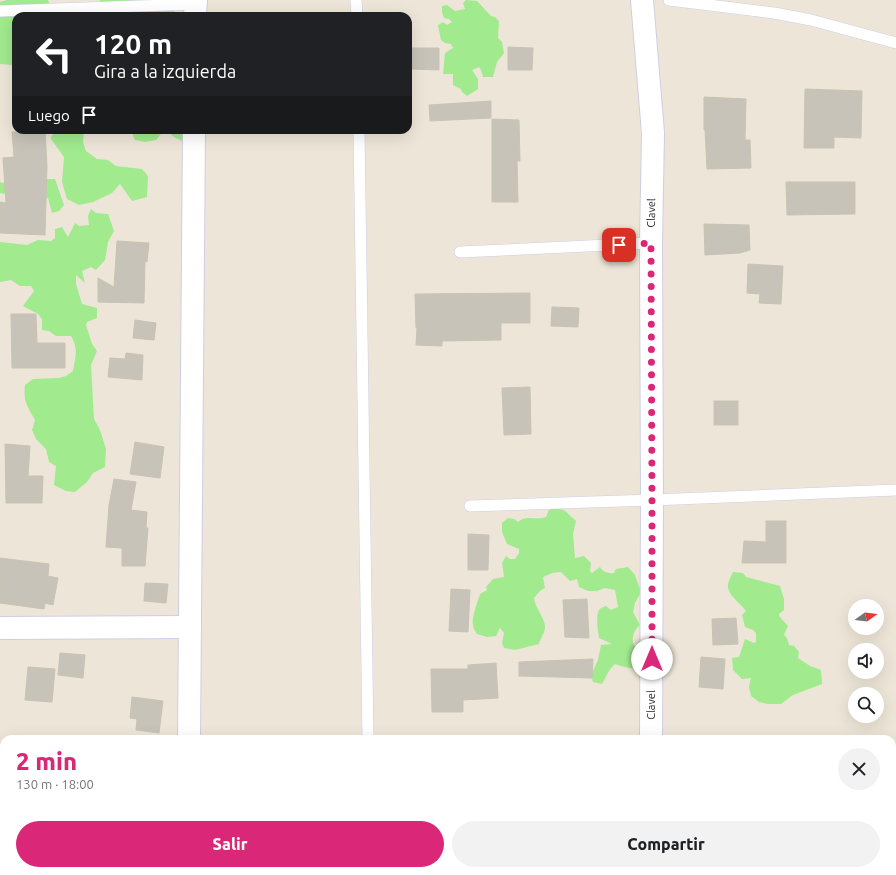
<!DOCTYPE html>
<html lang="es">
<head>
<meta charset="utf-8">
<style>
  :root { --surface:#fff; --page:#f2f2f2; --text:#202124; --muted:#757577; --accent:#db2777 }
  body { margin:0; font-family:Ubuntu,sans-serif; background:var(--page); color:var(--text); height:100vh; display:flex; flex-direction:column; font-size:15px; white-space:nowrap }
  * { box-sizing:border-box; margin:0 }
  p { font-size:13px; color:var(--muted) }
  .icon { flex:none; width:22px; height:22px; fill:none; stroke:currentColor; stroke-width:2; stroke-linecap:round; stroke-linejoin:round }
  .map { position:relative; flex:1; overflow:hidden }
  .side { position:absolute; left:0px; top:735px; width:896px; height:140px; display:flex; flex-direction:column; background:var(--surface); border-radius:12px 12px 0 0; box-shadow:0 4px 16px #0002 }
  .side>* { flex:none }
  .hud { position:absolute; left:12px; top:12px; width:400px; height:122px; border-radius:12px; box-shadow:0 4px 16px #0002; background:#202124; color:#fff; overflow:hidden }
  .needle { width:26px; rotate:75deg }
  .buttons { position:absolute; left:848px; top:599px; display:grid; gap:8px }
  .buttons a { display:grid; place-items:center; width:36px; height:36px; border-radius:50%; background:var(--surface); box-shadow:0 4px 16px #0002; font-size:20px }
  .pin { position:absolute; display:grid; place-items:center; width:34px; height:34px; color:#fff; margin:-17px; border-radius:8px; box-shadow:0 2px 6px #0006 }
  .me { position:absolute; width:44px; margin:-22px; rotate:0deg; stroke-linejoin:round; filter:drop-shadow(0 0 3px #0008) }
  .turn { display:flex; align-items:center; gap:14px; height:84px; padding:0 16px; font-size:18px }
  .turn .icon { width:52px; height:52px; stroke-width:2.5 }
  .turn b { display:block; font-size:28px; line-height:34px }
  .then { display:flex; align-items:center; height:38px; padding:0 16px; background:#0003; gap:8px; font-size:15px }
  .round { display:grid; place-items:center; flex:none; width:42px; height:42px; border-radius:21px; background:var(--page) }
  .summary { display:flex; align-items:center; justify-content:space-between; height:68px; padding:0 16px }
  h1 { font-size:24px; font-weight:800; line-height:30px; color:var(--accent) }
  .button { display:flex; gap:8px; margin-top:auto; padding:8px 16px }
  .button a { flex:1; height:46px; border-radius:24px; background:var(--accent); color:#fff; font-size:16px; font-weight:800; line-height:46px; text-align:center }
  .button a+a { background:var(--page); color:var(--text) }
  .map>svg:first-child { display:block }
  .green { fill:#a1ea8e }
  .building { fill:#c7c3b8; stroke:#c8c3b2 }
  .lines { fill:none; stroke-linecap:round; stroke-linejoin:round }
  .lane-casing { stroke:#cdcee3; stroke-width:12 }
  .street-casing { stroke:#cdcee3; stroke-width:24 }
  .lane { stroke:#fff; stroke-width:11 }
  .street { stroke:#fff; stroke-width:22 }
  .route { stroke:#db2777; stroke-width:7; stroke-dasharray:0 12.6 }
  .labels { text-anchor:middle; stroke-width:4; stroke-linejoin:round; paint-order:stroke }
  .street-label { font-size:11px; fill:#282828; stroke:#fff }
</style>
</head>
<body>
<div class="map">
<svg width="896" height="875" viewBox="0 0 896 875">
  <rect width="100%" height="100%" fill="#ede6d8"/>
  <g class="green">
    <path d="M7,0H48L50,5L84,11L85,16H16V64L12,65L0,64V2Z"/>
    <path d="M100,0H163L179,16H103Z"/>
    <path d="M466,0L477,1L491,16L495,17L499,21L498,38L502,42L504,53L497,62L493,77H483L481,70L479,67L472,70L478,79V89L467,96L462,92L461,89L453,85V74H443L445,53L453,48L451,44L445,43L441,40L438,25L443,22L447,25L452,22L449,19L444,18L442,12V6L447,5L455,11L465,9L463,3Z"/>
    <path d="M54,130H84L83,142L86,151L97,159L108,160L116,166L142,169L148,176L147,197L132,201L120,184L112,193L93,202L79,205L67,199L62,182L64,157L51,139V136L55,133Z"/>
    <path d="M131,130H164L156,140L145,142L135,140Z"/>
    <path d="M166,130H187V135L182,141L174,137Z"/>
    <path d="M55,179L64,205L59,211L52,213L48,198L15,193L5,194L0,193V182L3,183L7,180Z"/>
    <path d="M91,209L96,213L108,214L114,231L108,242L105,260L96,270L91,267L82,271L85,283L76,275V284L82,304L97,308V318L87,322L86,325L92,344L97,351L91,365L94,419L100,430L106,449L105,467L93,473L87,482L75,492L66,491L54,485L56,466L49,462L46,449L36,439L32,430L35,420C27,406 23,401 25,385L33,379L58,378L66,376L73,371C75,357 79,350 71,336H56L49,331L42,330V319L38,314L23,306L34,291L31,286H20L11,280L0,282V242L27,245L38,240L51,241L55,238V229L62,227L68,237L75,223L79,226L89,225L88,216Z"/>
    <path d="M554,508L564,510L576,521L573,534L575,558L584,556L591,563L590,571L592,573L600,567C603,572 608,574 614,573L616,569L628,567L635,575L641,592L635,603L633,612L640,625C637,628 636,629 634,633C629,650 640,645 643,659C636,672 627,668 615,664C609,669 606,677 602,684L593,682L591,675L598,660L601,645L612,644L599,638C598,632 595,613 600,609C601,608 605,606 606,606L611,610L618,607L615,590L605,588L597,591H588L579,587L577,579L570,581L561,572L552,573L543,577L545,588L540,591L534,598C535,609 546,618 545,629C544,634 540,639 539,644L515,650L504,648L502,643L504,633L500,628L496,636L487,637L477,634C475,631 473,628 473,625C471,618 478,601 480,594L487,590L486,587L493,579L504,577L502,563L506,556L510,559H515L519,553V549L507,544L502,532V523L508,518L514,519L518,522C526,514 536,521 546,517L549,510Z"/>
    <path d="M733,572L743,573L746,577L780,586L784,599V610L779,614V616L788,626L784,635L787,638L789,645L794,646L799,652L798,658L810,666L821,670L822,684L793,695L781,704H768L759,702L751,696L749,687L751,678L742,679L733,670L732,658L739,657L745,639L754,643L756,642V633L753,630L745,627L742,615L746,611C741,604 726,594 728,584C729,580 731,576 733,572Z"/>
    <path d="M412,871H476L478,875H410Z"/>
    <path d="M496,871H511V875H492Z"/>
  </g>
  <g class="building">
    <path d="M508,47L533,48L532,70H508Z"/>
    <path d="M411,48H439V70L411,69Z"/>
    <path d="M805,89L862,91L861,138L834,137V148H804Z"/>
    <path d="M704,97L746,99L745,140H750L751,168L707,169L705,130H704Z"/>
    <path d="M491,101V118L430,121L429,105Z"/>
    <path d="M492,119L519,120L520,161H517L518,202H492Z"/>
    <path d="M45,130L47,166L45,235L0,233V202L6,203L3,158L14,157L12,132Z"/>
    <path d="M786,182H855V214L787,215Z"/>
    <path d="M704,224L749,225L750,250L740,253L705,255Z"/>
    <path d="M117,241L149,243L147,262L145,261L144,303L98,302V278L114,287Z"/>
    <path d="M748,264L783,266L781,304L759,303L760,294L747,293Z"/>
    <path d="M530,293V323H501V340L442,341V346L416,345L417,328H416L415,294Z"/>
    <path d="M552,307L579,308L578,327L551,326Z"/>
    <path d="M11,314H36L37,343H65V368H12Z"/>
    <path d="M135,320L156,323L154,340L133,338Z"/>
    <path d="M126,353L143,355L142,380L108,377L110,358L125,359Z"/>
    <path d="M530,387L531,434L504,435L502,388Z"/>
    <rect x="714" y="401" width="24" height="24"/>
    <path d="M135,442L164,447L160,478L130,474Z"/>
    <path d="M5,444L30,446L28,476H43L42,503H6Z"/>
    <path d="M114,479L136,482L131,510L147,512L146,528H148L145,566H122V548L106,547L109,505Z"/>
    <path d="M766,521H786V563H742L744,541L766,542Z"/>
    <path d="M468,534L489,535L488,570H468Z"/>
    <path d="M0,558L49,564L48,576L58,578L53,605L45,603L44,609L0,603Z"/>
    <path d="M145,583L168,584L166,603L144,601Z"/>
    <path d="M451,589L470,590L468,632L449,631Z"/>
    <path d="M587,599L589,638L565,637L563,600Z"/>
    <path d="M736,618L738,644L713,645L712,619Z"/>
    <path d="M60,653L85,655L83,678L58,675Z"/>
    <path d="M701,657L725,659L723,689L699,687Z"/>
    <path d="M593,659L592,678L519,676V662Z"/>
    <path d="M496,663L498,698L463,700V712H432L431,669H468V665Z"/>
    <path d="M28,667L55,669L52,702L25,700Z"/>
    <path d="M132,697L163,701L159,733L136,730L137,719L130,718Z"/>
  </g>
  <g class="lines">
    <g class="lane-casing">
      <g id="lane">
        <path d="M356,0L357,16"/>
        <path d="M669,0L774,13L811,20L896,43"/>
        <path d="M0,11L196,4"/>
        <path d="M359,130L368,739"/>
        <path d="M460,252L651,243"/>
        <path d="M470,506L652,500L896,490"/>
        <path d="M370,871V875"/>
      </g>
    </g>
    <g class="street-casing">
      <g id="street">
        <path d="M642,0L653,133L651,243L652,500L651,739"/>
        <path d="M195,16L196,0"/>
        <path d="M0,628L190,627"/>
        <path d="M189,739L194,130"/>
        <path d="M187,875V871"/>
        <path d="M651,875V871"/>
      </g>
    </g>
    <use href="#lane" class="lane"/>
    <use href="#street" class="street"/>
  </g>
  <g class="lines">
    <path class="route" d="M619,245L651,243L652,500V659"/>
  </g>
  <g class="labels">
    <g class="street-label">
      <text transform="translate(651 213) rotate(-89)" y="4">Clavel</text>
      <text transform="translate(651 705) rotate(-90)" y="4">Clavel</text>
    </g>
  </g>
</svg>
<div class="buttons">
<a><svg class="needle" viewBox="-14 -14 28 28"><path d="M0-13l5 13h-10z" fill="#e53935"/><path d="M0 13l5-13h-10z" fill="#757577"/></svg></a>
<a><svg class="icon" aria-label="sound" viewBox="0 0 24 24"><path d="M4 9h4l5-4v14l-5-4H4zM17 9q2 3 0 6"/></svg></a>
<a><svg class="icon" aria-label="search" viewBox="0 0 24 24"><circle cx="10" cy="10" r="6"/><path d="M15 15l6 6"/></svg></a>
</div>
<div class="pin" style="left:619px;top:245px;background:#d93025"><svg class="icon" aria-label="arrive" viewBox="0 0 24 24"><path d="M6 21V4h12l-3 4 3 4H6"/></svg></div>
<svg class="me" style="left:652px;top:659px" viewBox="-20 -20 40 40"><circle r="19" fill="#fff"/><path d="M0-13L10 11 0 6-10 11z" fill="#db2777"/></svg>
<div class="hud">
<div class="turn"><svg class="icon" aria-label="left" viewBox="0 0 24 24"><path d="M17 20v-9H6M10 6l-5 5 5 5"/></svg><div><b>120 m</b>Gira a la izquierda</div></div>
<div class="then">Luego<svg class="icon" aria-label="arrive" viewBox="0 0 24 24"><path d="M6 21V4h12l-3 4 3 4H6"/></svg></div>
</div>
<section class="side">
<div class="summary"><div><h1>2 min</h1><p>130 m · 18:00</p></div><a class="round"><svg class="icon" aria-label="close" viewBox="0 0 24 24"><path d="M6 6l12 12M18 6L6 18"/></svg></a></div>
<div class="button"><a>Salir</a><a>Compartir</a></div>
</section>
</div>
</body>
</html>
